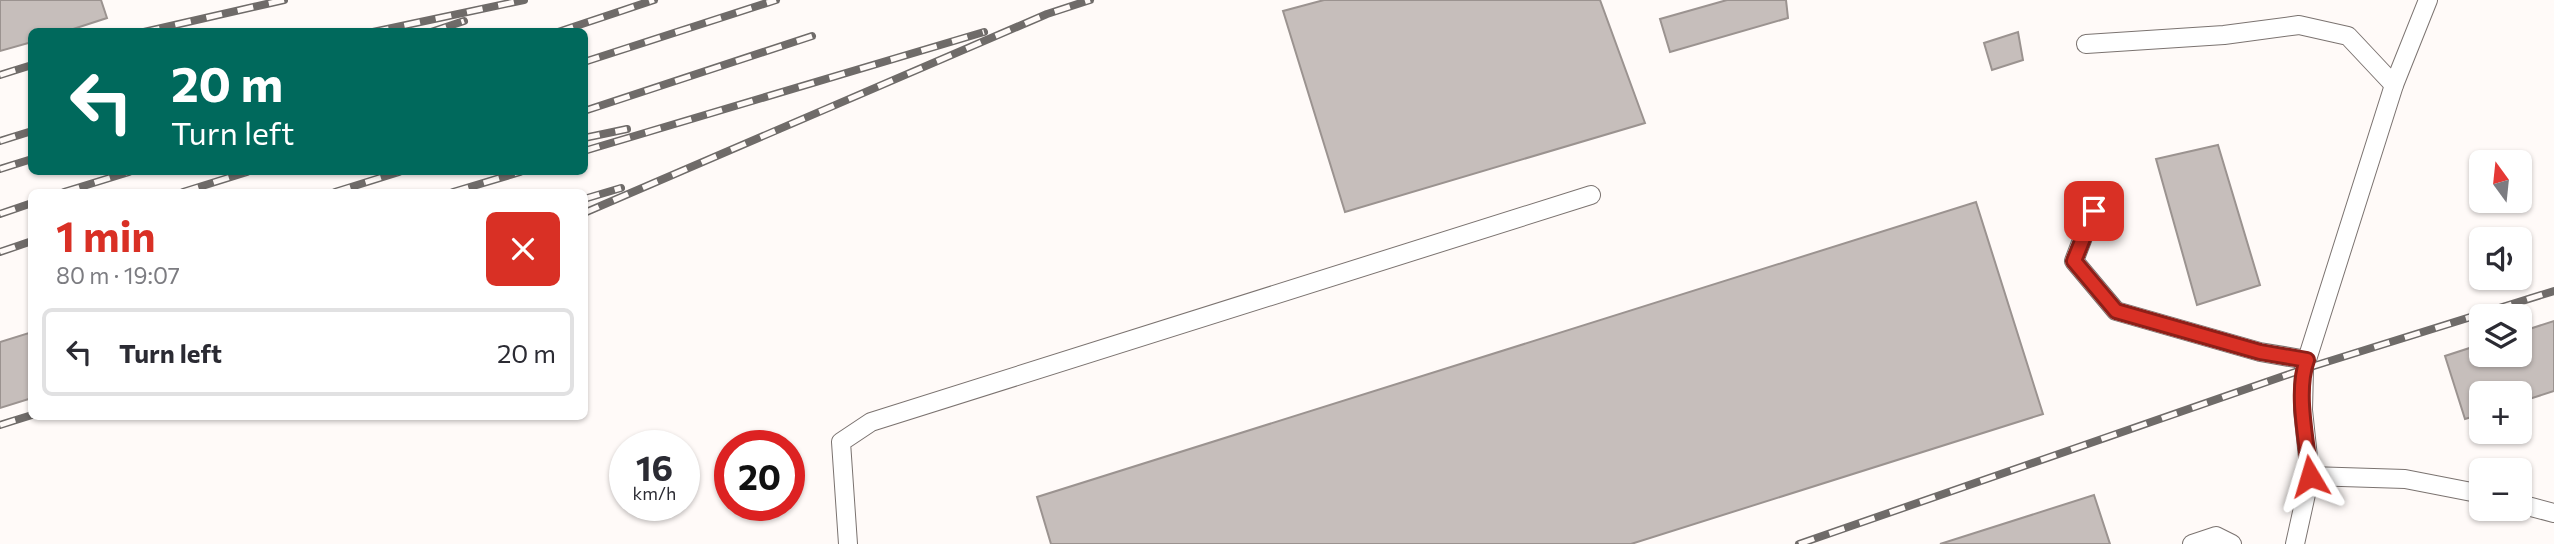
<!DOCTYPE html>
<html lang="en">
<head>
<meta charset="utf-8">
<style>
  :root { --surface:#fff; --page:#f2f2f3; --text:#2b2b33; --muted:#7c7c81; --line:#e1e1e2; --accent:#d93025 }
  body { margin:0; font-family:Commissioner,sans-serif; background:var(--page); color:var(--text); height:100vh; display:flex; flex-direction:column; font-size:26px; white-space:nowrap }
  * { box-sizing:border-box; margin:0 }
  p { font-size:23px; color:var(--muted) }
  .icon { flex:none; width:38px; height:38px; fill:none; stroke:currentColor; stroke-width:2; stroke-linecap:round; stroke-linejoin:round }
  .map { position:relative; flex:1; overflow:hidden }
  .drawer { position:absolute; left:28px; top:189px; width:560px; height:231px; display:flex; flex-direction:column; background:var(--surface); border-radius:10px; box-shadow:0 2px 5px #0004 }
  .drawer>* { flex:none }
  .banner { position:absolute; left:28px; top:28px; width:560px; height:147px; border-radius:10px; box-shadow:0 2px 5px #0004; background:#00695c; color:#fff; overflow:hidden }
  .needle { width:46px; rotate:345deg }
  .buttons { position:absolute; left:2469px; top:150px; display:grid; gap:14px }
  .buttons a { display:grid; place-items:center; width:63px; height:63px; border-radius:10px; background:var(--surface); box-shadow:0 2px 5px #0004; font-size:35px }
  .speed { position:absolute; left:609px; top:430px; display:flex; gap:14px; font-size:35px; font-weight:700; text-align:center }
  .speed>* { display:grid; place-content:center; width:91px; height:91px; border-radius:50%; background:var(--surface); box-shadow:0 2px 5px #0004; line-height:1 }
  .speed small { font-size:18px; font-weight:400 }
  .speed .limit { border:10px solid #d22; background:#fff; color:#111 }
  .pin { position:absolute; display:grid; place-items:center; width:60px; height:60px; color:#fff; margin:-30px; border-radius:14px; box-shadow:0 4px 10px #0006 }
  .me { position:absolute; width:77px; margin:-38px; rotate:353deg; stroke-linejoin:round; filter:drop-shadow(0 0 5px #0008) }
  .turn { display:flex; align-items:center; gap:24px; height:147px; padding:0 28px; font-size:32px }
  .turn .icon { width:91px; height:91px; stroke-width:2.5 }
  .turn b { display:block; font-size:49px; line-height:60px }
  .round { display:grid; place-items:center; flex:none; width:74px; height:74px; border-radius:10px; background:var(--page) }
  .headline { display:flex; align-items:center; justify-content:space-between; height:119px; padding:0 28px }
  h1 { font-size:42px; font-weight:700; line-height:52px; color:var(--accent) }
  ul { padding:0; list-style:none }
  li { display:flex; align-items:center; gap:21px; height:88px; margin:0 14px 10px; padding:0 14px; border:4px solid var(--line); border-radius:10px }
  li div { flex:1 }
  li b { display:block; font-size:26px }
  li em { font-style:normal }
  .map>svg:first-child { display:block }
  .building { fill:#c6bebb; stroke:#9b9390; stroke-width:2 }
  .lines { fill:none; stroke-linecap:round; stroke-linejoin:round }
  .lane-casing { stroke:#7b7370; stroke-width:20 }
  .lane { stroke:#fff; stroke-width:18 }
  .rail-casing { stroke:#6f6b69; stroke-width:8 }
  .rail { stroke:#fffaf8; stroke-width:5; stroke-dasharray:16; stroke-linecap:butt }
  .route-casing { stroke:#8d1f18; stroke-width:18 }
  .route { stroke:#d93025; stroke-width:12 }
</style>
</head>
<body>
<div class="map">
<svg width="2554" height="544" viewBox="0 0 2554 544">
  <rect width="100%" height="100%" fill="#fffaf8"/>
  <g class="building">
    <path d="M0,0H101L107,18L64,32H32V42L0,51Z"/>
    <path d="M1324,0H1600L1645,123L1345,212L1283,11Z"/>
    <path d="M1727,0H1786L1788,18L1670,52L1660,19Z"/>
    <path d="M2018,32L2023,60L1992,70L1984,43Z"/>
    <path d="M2218,145L2260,285L2197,305L2156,159Z"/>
    <path d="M1976,202L2043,414L1631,544H1051L1037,497Z"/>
    <path d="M2554,321V391L2520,402V394H2482V414L2465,419L2445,356L2482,344V355H2520V332Z"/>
    <path d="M32,332V398L0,408V342Z"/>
    <path d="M2094,495L2110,544H1940Z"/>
  </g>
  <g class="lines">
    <g class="lane-casing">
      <g id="lane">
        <path d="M2086,44L2224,35L2299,25L2348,36L2394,85"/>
        <path d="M2093,211L2074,261L2116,311L2260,352L2307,360"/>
        <path d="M2310,476L2405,479L2482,494"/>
        <path d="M2520,504L2554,513"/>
        <path d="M848,544L841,442L871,422L1591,195"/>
        <path d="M2192,544L2216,536L2232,544"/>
        <path d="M2295,544L2310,476L2303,410L2304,369L2394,85L2428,0"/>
      </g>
    </g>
    <use href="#lane" class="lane"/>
    <g class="rail-casing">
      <g id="rail">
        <path d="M144,32L284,0"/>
        <path d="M373,32L524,0"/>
        <path d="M431,32L464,21"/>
        <path d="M558,32L654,0"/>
        <path d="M584,62L776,0"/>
        <path d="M0,75L32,65"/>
        <path d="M584,111L812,36"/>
        <path d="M584,138L627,129"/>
        <path d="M0,141L32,131"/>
        <path d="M584,151L984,32"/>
        <path d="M0,169L32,159"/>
        <path d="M64,192L129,172"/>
        <path d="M183,192L247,172"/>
        <path d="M335,192L399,172"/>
        <path d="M453,192L520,172"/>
        <path d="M584,199L621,188"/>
        <path d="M584,213L1047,14L1090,0"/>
        <path d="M0,214L32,203"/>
        <path d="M0,252L32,241"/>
        <path d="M0,425L32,415"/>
        <path d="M1799,544L2304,369L2554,291"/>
      </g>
    </g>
    <use href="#rail" class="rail"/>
  </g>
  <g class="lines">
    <g class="route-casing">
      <path id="route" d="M2094,211L2074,261L2116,311L2260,352L2307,360C2295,392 2307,442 2310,476"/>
    </g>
    <use href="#route" class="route"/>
  </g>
</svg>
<div class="buttons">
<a><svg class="needle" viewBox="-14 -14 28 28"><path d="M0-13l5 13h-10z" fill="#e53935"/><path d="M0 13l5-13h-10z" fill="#7c7c81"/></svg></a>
<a><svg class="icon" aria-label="sound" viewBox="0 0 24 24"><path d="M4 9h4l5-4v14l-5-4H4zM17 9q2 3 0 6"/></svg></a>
<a><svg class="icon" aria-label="layers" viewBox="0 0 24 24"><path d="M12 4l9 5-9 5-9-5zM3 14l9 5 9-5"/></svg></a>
<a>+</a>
<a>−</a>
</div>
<div class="speed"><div>16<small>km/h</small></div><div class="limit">20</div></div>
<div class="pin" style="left:2094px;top:211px;background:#d93025"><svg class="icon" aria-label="arrive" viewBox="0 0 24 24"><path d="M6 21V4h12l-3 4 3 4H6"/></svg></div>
<svg class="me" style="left:2310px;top:476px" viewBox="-20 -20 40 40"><path d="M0-17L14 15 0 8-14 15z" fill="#d93025" stroke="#fff" stroke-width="4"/></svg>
<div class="banner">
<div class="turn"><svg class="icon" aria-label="left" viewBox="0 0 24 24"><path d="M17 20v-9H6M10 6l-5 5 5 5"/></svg><div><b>20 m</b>Turn left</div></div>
</div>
<section class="drawer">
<div class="headline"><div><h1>1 min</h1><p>80 m · 19:07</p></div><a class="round" style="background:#d93025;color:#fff"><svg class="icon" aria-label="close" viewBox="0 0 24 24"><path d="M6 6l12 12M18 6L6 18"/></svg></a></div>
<ul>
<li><svg class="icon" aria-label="left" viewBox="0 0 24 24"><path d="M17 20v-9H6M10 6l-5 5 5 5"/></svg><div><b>Turn left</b></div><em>20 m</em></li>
</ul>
</section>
</div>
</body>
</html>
